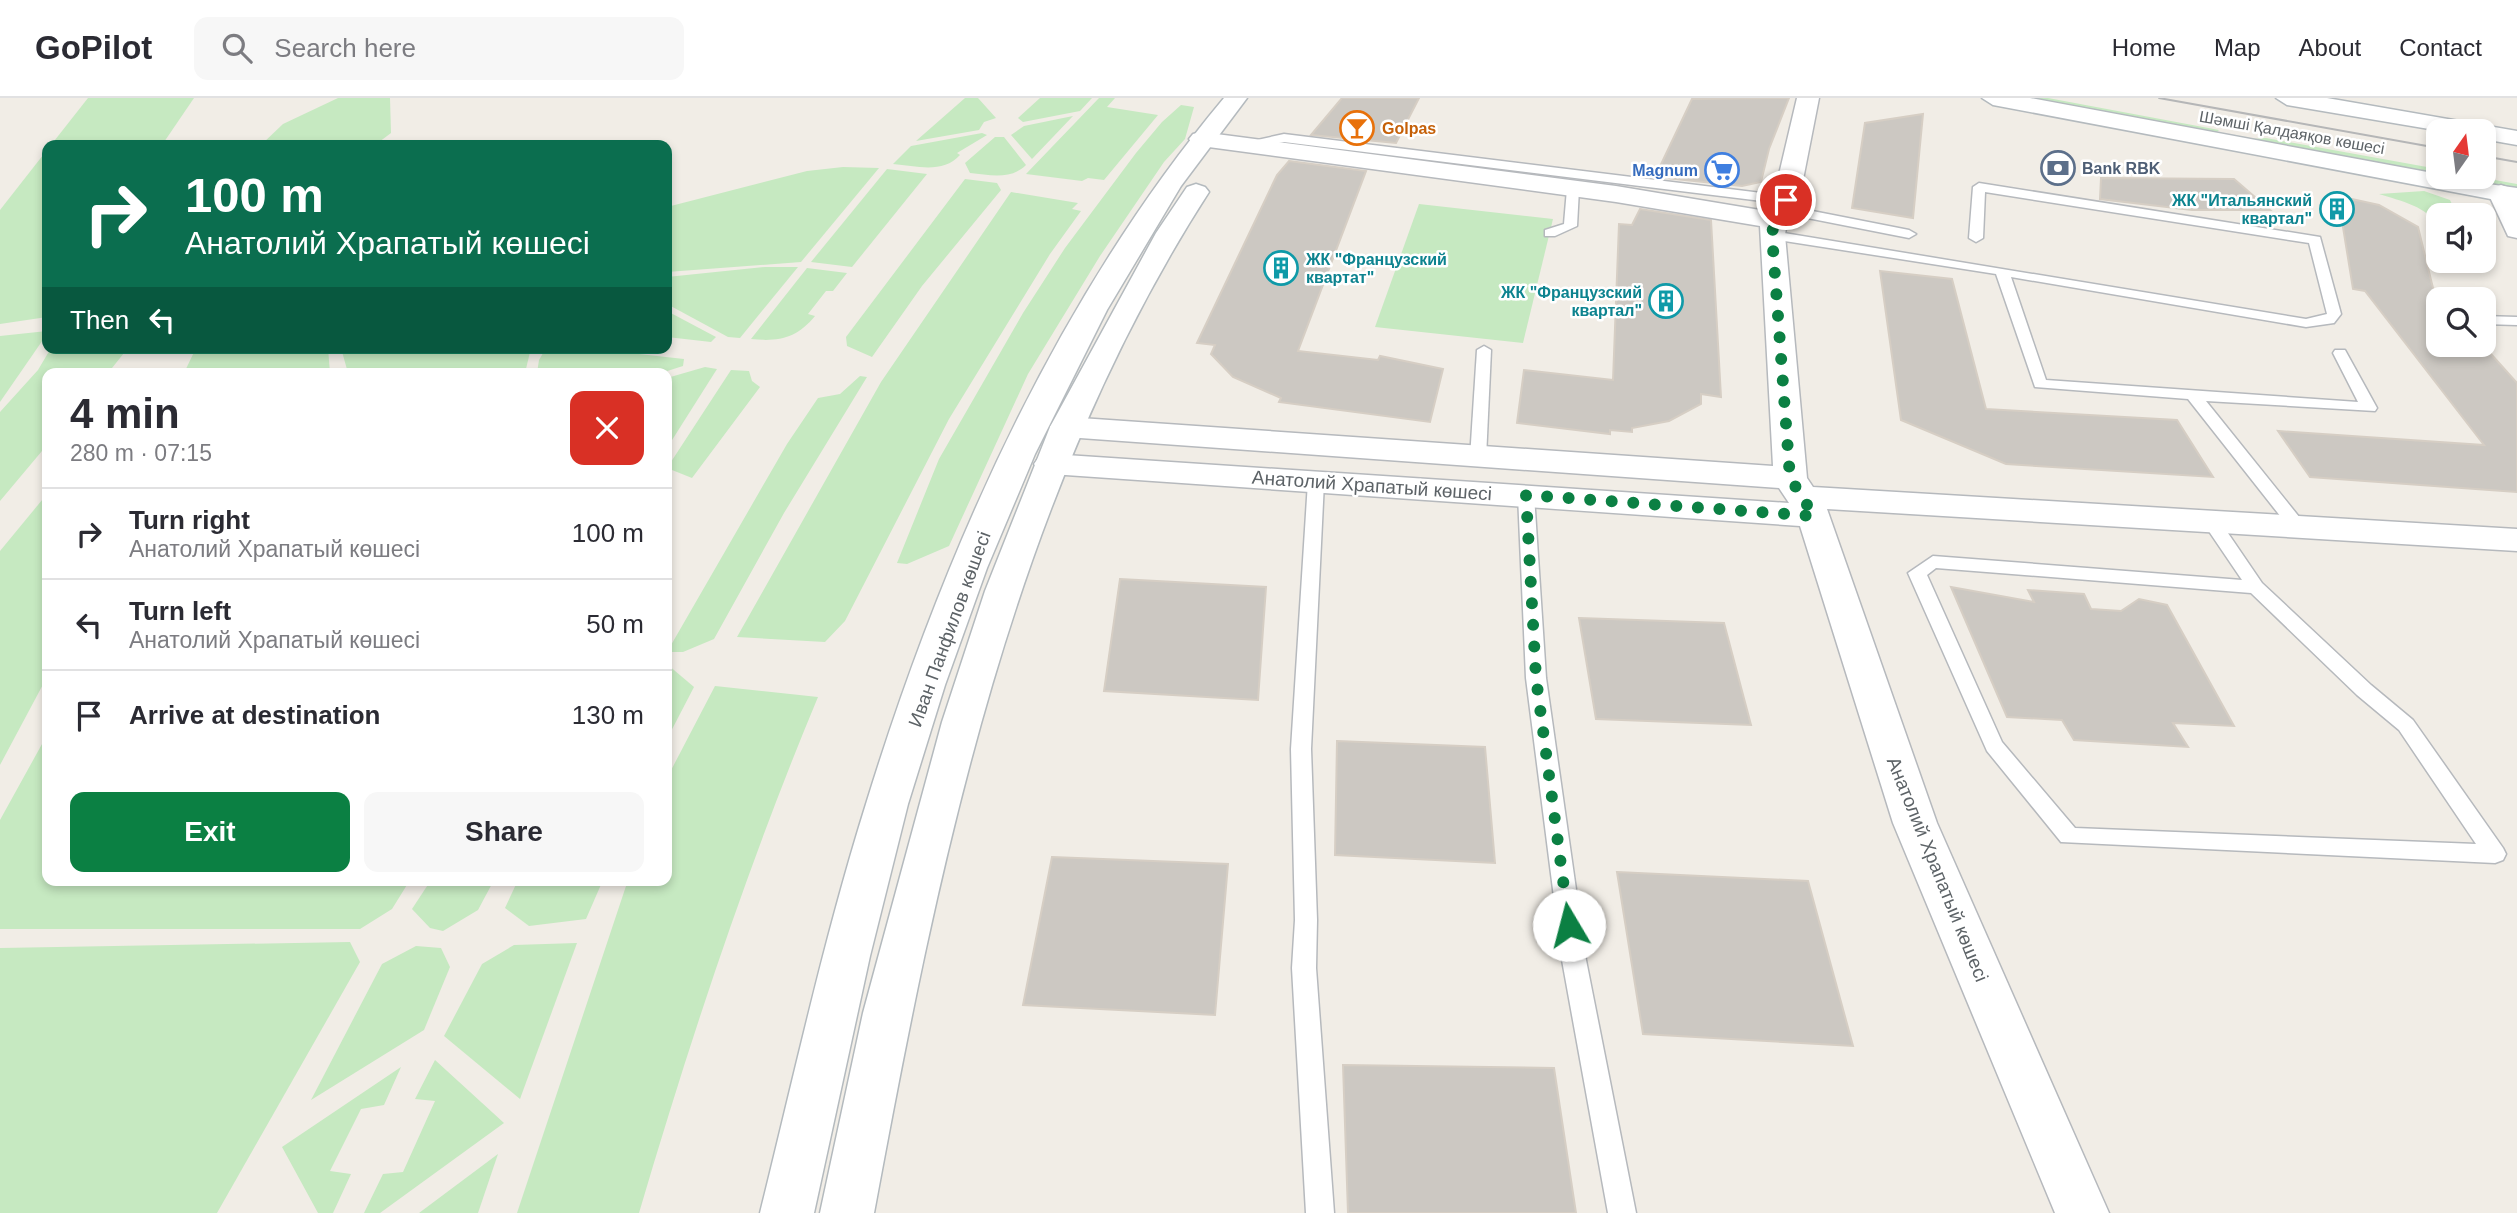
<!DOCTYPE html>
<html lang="en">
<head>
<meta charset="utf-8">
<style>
  :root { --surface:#fff; --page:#f7f7f7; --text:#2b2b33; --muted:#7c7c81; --line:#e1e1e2; --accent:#0b8043 }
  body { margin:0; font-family:Helvetica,sans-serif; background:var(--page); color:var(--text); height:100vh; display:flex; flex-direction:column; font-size:26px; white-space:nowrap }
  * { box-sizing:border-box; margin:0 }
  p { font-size:23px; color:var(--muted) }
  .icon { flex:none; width:38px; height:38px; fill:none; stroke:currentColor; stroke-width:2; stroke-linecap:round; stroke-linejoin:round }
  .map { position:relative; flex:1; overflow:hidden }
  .sheet { position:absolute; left:42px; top:270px; width:630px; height:518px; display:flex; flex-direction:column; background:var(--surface); border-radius:14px; box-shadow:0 4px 10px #0003 }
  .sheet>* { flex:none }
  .banner { position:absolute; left:42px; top:42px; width:630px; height:214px; border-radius:14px; box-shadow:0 4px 10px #0003; background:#0b6e4f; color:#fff; overflow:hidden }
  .needle { width:46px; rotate:14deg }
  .tools { position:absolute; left:2426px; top:21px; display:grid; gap:14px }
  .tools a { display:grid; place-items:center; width:70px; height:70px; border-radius:14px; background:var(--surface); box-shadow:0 4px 10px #0003; font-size:35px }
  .pin { position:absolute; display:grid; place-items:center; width:60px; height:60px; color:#fff; margin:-30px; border:4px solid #fff; border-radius:50%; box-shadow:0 2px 7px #0007 }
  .me { position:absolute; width:77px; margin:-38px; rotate:352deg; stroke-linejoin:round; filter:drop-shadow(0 0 5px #0008) }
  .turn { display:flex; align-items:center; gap:24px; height:147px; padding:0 28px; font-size:32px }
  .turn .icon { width:91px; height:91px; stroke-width:2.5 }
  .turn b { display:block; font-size:49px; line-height:60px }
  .then { display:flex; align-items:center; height:66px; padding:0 28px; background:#0003; gap:14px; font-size:26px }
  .round { display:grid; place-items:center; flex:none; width:74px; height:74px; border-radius:14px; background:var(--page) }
  .summary { display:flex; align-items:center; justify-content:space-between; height:119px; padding:0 28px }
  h1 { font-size:42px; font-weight:700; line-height:52px }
  .button { display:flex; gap:14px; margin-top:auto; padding:14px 28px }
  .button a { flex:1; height:80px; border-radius:14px; background:var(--accent); color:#fff; font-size:28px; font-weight:700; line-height:80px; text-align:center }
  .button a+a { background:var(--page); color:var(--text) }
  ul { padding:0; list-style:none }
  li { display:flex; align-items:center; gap:21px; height:91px; padding:0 28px; border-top:2px solid var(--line) }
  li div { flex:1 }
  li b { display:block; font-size:26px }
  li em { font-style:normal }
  header { display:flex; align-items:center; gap:42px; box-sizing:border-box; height:98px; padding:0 35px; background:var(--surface); border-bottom:2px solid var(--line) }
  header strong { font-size:33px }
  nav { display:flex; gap:38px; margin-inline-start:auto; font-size:24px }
  .search { width:490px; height:63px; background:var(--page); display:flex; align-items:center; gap:18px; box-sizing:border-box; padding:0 24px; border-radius:14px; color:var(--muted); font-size:26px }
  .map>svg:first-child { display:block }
  .green { fill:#c6e9c1 }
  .building { fill:#ccc8c2; stroke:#d6cec4; stroke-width:2 }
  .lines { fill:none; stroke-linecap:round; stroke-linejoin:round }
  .lane-casing { stroke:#b6b9bd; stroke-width:3 }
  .street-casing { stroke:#b6b9bd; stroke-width:3 }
  .secondary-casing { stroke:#b4babe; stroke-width:3 }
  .lane { fill:#fff; fill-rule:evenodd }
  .street { fill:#fff; fill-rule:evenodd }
  .secondary { fill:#fff; fill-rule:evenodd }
  .tram { stroke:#b5b6b7; stroke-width:2 }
  .route { stroke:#0b8043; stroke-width:12; stroke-dasharray:0 21.6 }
  .labels { text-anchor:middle; stroke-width:5; stroke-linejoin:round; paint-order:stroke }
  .far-food-label { font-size:16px; font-weight:bold; fill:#c56008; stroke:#fff; text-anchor:start }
  .far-street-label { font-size:16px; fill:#5d6367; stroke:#fff }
  .far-service-label { font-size:16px; font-weight:bold; fill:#4e5e75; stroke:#fff; text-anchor:start }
  .far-shop-label { font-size:16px; font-weight:bold; fill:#366cbe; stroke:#fff; text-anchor:end }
  .far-culture-label { font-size:16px; font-weight:bold; fill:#0d838f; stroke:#fff; text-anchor:end }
  .street-label { font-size:19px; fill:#5d6367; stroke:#fff }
</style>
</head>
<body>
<header>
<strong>GoPilot</strong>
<div class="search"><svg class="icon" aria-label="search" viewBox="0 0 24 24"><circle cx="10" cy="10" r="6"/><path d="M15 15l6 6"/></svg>Search here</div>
<nav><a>Home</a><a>Map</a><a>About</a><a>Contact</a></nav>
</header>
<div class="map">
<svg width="2517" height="1115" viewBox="0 0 2517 1115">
  <rect width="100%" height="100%" fill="#f1ede6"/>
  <g class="green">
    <path d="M88,0H194L162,47H51Z"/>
    <path d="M338,0H390L391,35L375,47H261L283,26Z"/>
    <path d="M965,0H978L996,20L984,24L979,32L916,43Z"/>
    <path d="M1040,0H1092L1080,13L1023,24L1018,20Z"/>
    <path d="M1099,0H1115L1107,9L1158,17L1104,82L1088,80L1082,83L1026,76Z"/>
    <path d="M2005,0H2048L2219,32L2216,35Z"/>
    <path d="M1181,7L1194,9L1185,41L1164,64L1100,158L1028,276L949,448L907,466L897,465L939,361L1023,215L1065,150L1136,55L1162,24Z"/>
    <path d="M1073,18L1032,61L1011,37L1024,28Z"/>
    <path d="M982,35L987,37L957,55L960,57C943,76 917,68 893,66L911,48Z"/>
    <path d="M995,39H1004L1026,67C1011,82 990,77 970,75L965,65Z"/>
    <path d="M2266,40L2438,71V79H2478L2517,86V94L2256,46L2252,41Z"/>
    <path d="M47,52V219L0,226V112Z"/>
    <path d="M843,69L879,70L801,164L667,174V109L807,73Z"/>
    <path d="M887,71L927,76L852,169L811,164Z"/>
    <path d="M965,81L997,85L1001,92L922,188L872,259L847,248L846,239Z"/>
    <path d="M2424,93L2450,102L2457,117H2438V130C2429,108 2400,103 2379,96Z"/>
    <path d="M1011,94L1078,105L1072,111L1081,113L1050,156L949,321L845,523L825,544L737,539L881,284Z"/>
    <path d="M1419,106L1553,121L1523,245L1375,229Z"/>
    <path d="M765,169H798L740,240L728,239L667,206V179Z"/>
    <path d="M807,170L847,175L833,193H826L808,216L815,218C797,240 779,244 751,241Z"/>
    <path d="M667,213L716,239L711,244L667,239Z"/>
    <path d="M47,233V236L0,304V238Z"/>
    <path d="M51,250H128L108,275H47V347L0,403V314L38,272Z"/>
    <path d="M196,250H328L330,275H184Z"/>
    <path d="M341,250H531L525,275H348Z"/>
    <path d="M546,250H585L684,261L683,268L661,275H537L539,262Z"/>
    <path d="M705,269L717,271L667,350V280Z"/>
    <path d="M731,272L749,273L752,283L760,289L692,380L667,370Z"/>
    <path d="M860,278L867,279L784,415L714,541L683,554H667L787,346L818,300L840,296Z"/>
    <path d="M47,396V579L0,667V453Z"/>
    <path d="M668,567L694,589L667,641V568Z"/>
    <path d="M715,588L818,599C747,769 691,939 639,1115H517L628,782H667V680Z"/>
    <path d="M47,637V782H410L392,811L360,831H0V722Z"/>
    <path d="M431,782H494L478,812L443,833L430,830L412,811Z"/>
    <path d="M518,782H603L586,821L529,828L505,810Z"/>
    <path d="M350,844L360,864L217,1115H0V850Z"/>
    <path d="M577,845L520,1001L444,938L482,866L514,847Z"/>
    <path d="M416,848L441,850L450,869L424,932L311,1002L382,866Z"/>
    <path d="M435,962L504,1025L380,1115H364L383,1076L403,1074L435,1003L415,1001Z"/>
    <path d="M401,969L384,1007L361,1011L330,1073L351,1076L333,1115H318L282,1049Z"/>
    <path d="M498,1056L478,1115H419Z"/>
  </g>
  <g class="building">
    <path d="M1342,0H1419L1396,45L1311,37Z"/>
    <path d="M1789,0L1769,51L1761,84L1742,88L1655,79L1692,1Z"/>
    <path d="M1923,16L1913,120L1852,110L1865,25Z"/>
    <path d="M1289,63L1366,73L1298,253L1378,262L1380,258L1443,271L1430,324L1279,304L1281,300L1233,279L1211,256L1215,247L1197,245L1277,77Z"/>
    <path d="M2101,80L2234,81L2270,112H2192L2100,101Z"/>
    <path d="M2338,98L2379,107L2418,129L2433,190L2443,201H2438V247H2483L2517,285V394L2310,379L2278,333L2484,347L2365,193L2353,191Z"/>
    <path d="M1640,111L1711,122L1721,299L1701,296V306L1669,323L1632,330V334L1610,332V336L1517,325L1524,272L1613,282L1619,126L1632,127Z"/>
    <path d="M1880,173L1952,181L1986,311L2177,322L2213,379L2006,366L1901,322Z"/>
    <path d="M1120,481L1266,489L1258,602L1104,593Z"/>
    <path d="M1951,489L2034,504L2028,492L2084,496L2091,511L2121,513L2139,501L2167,507L2234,628L2173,625L2188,649L2074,642L2062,622L2007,619Z"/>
    <path d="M1579,520L1724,525L1751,627L1596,621Z"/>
    <path d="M1337,643L1485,649L1495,765L1335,757Z"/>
    <path d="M1052,759L1228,766L1215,917L1023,907Z"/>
    <path d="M1617,774L1808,783L1853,948L1643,936Z"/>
    <path d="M1343,967L1554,970L1576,1115H1348Z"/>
  </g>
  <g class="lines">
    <g class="lane-casing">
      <g id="lane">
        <path d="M1284,36L1786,98L1792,102L1786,106L1284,44L1245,50L1239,46Z"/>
        <path d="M1979,85L2320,139L2341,216L2334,225L2306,229L2011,179L2046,282L2358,304L2333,255L2335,252H2345L2377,310L2375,313L2206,303L2304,425L2307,429L2304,433H2292L2188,301L2035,289L1996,176L1772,141L1765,137L1772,133L2306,221L2327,216L2309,145L1985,94L1983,140L1976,144L1969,140L1973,89Z"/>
        <path d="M1573,87L1579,91L1577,128L1555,138H1545V132L1564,126L1567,91Z"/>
        <path d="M1782,107L1909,132L1916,136L1909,140L1777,114L1776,111Z"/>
        <path d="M2483,218L2517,219V227L2483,226Z"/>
        <path d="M1484,248L1491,252L1486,360L1478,365L1470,360L1477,252Z"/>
        <path d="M1316,379L1324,384L1311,651L1317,822L1316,870L1334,1115H1306L1292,870L1295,822L1291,651L1308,384Z"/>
        <path d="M1526,392L1534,397L1546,580L1586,862L1636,1115H1608L1562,862L1526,580L1518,397Z"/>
        <path d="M2211,417L2217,419L2262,485L2371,587L2413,622L2503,750L2506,756L2503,762L2495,765L2061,744L1987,653L1908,475L1933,458L2242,482L2202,423ZM1936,470L2251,495L2357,597L2399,632L2476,746L2075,730L2002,644L1927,477Z"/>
      </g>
    </g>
    <g class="street-casing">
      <g id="street">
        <path d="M1797,0H1819L1799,102L1787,122L1785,137L1807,380L1813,389L2517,431V453L1827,411L1937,725L2109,1115H2055L1893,725L1800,428L1051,376L1039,373L1034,366L1039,359L1051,356L1789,405L1779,390L1066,339L1055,336L1050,329L1055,322L1066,319L1773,368L1760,128L1616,104L1201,48L1193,46L1189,41L1193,36L1201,34L1616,88L1766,113L1773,102Z"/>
        <path d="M2501,87L2510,90L2517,102V140L2508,138L2488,95L2492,90Z"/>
      </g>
    </g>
    <g class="secondary-casing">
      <g id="secondary">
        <path d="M1224,0H1247L1181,88L1107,212L1035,356L987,470L945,587L908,706L870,858L814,1115H760C794,978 824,840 866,706C943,456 1055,202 1224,0Z"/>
        <path d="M1982,0H2030L2438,76V79L2517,90V106L1993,7Z"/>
        <path d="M2276,0H2327L2517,33V47L2483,41V33H2441L2287,7Z"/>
        <path d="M1196,86L1205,89L1209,94C1012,399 939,764 874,1115H820L863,915L942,624L985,493L1050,329L1156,135L1187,89Z"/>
      </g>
    </g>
    <use href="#lane" class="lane"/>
    <use href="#street" class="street"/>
    <use href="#secondary" class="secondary"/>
    <g class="tram">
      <path d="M2159,0L2438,50"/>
      <path d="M2483,58L2517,64"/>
    </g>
  </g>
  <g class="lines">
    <path class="route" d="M1569,827L1536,580L1526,397L1814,418L1790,380L1772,137L1774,122L1786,102"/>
  </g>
  <defs>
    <g id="bar-ring" transform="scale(1.75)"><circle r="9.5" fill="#fff" stroke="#e8710a" stroke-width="1.5"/><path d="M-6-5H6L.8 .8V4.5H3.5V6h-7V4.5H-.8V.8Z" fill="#e8710a"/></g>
    <g id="bank-ring" transform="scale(1.75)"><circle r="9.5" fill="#fff" stroke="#5c6f8a" stroke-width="1.5"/><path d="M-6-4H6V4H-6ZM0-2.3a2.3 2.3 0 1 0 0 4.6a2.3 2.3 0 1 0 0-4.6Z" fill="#5c6f8a"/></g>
    <g id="supermarket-ring" transform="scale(1.75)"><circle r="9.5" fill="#fff" stroke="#3f7fe0" stroke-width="1.5"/><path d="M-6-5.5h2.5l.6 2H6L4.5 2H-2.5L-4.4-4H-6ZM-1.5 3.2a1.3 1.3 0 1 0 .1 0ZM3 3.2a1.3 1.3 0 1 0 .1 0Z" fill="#3f7fe0"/></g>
    <g id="building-ring" transform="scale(1.75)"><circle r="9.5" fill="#fff" stroke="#0f9aa8" stroke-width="1.5"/><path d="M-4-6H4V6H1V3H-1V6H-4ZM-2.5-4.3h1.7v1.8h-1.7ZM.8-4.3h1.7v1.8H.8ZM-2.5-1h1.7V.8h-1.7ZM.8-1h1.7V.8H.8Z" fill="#0f9aa8"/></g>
  </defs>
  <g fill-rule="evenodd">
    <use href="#bar-ring" x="1357" y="30"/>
    <use href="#bank-ring" x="2058" y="70"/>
    <use href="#supermarket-ring" x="1722" y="72"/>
    <use href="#building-ring" x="2337" y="111"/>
    <use href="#building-ring" x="1281" y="170"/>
    <use href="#building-ring" x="1666" y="203"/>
  </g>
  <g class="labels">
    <g class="far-food-label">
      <text x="1382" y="36">Golpas</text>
    </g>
    <g class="far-street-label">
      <text transform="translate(2292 34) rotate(10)" y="6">Шәмші Қалдаяқов көшесі</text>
    </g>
    <g class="far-service-label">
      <text x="2082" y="76">Bank RBK</text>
    </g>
    <g class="far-shop-label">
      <text x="1698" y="78">Magnum</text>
    </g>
    <g class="far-culture-label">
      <text x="2312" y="108">ЖК "Итальянский<tspan x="2312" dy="18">квартал"</tspan></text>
      <text x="1306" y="167" text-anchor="start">ЖК "Французский<tspan x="1306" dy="18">квартат"</tspan></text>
      <text x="1642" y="200">ЖК "Французский<tspan x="1642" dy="18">квартал"</tspan></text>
    </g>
    <g class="street-label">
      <text transform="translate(1372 387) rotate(4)" y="7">Анатолий Храпатый көшесі</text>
      <text transform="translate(949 531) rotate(-70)" y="7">Иван Панфилов көшесі</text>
      <text transform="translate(1938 771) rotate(68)" y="7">Анатолий Храпатый көшесі</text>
    </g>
  </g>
</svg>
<div class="tools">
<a><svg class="needle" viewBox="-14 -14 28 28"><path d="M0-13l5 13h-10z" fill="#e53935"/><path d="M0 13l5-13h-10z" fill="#7c7c81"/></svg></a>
<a><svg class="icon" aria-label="sound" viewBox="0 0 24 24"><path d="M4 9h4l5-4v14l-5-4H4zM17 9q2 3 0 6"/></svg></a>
<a><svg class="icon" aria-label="search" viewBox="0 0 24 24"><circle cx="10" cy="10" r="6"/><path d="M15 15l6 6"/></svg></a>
</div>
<div class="pin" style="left:1786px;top:102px;background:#d93025"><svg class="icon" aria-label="arrive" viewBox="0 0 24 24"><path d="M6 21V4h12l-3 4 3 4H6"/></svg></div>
<svg class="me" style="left:1569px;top:827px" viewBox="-20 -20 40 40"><circle r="19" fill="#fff"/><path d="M0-13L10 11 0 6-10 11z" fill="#0b8043"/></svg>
<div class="banner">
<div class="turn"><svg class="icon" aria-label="right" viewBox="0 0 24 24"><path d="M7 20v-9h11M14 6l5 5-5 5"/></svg><div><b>100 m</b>Анатолий Храпатый көшесі</div></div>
<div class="then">Then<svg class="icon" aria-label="left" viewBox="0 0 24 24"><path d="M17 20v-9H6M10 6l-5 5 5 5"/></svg></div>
</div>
<section class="sheet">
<div class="summary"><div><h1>4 min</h1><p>280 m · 07:15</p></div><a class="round" style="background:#d93025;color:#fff"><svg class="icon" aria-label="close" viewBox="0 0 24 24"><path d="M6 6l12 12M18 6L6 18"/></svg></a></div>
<ul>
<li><svg class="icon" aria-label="right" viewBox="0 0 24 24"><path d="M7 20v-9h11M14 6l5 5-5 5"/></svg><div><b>Turn right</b><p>Анатолий Храпатый көшесі</p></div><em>100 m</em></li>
<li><svg class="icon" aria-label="left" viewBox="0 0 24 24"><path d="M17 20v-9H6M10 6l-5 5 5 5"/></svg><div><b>Turn left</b><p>Анатолий Храпатый көшесі</p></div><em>50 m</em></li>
<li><svg class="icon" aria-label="arrive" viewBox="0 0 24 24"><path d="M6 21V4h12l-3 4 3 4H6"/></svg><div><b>Arrive at destination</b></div><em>130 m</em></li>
</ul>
<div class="button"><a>Exit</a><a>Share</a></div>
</section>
</div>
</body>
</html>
